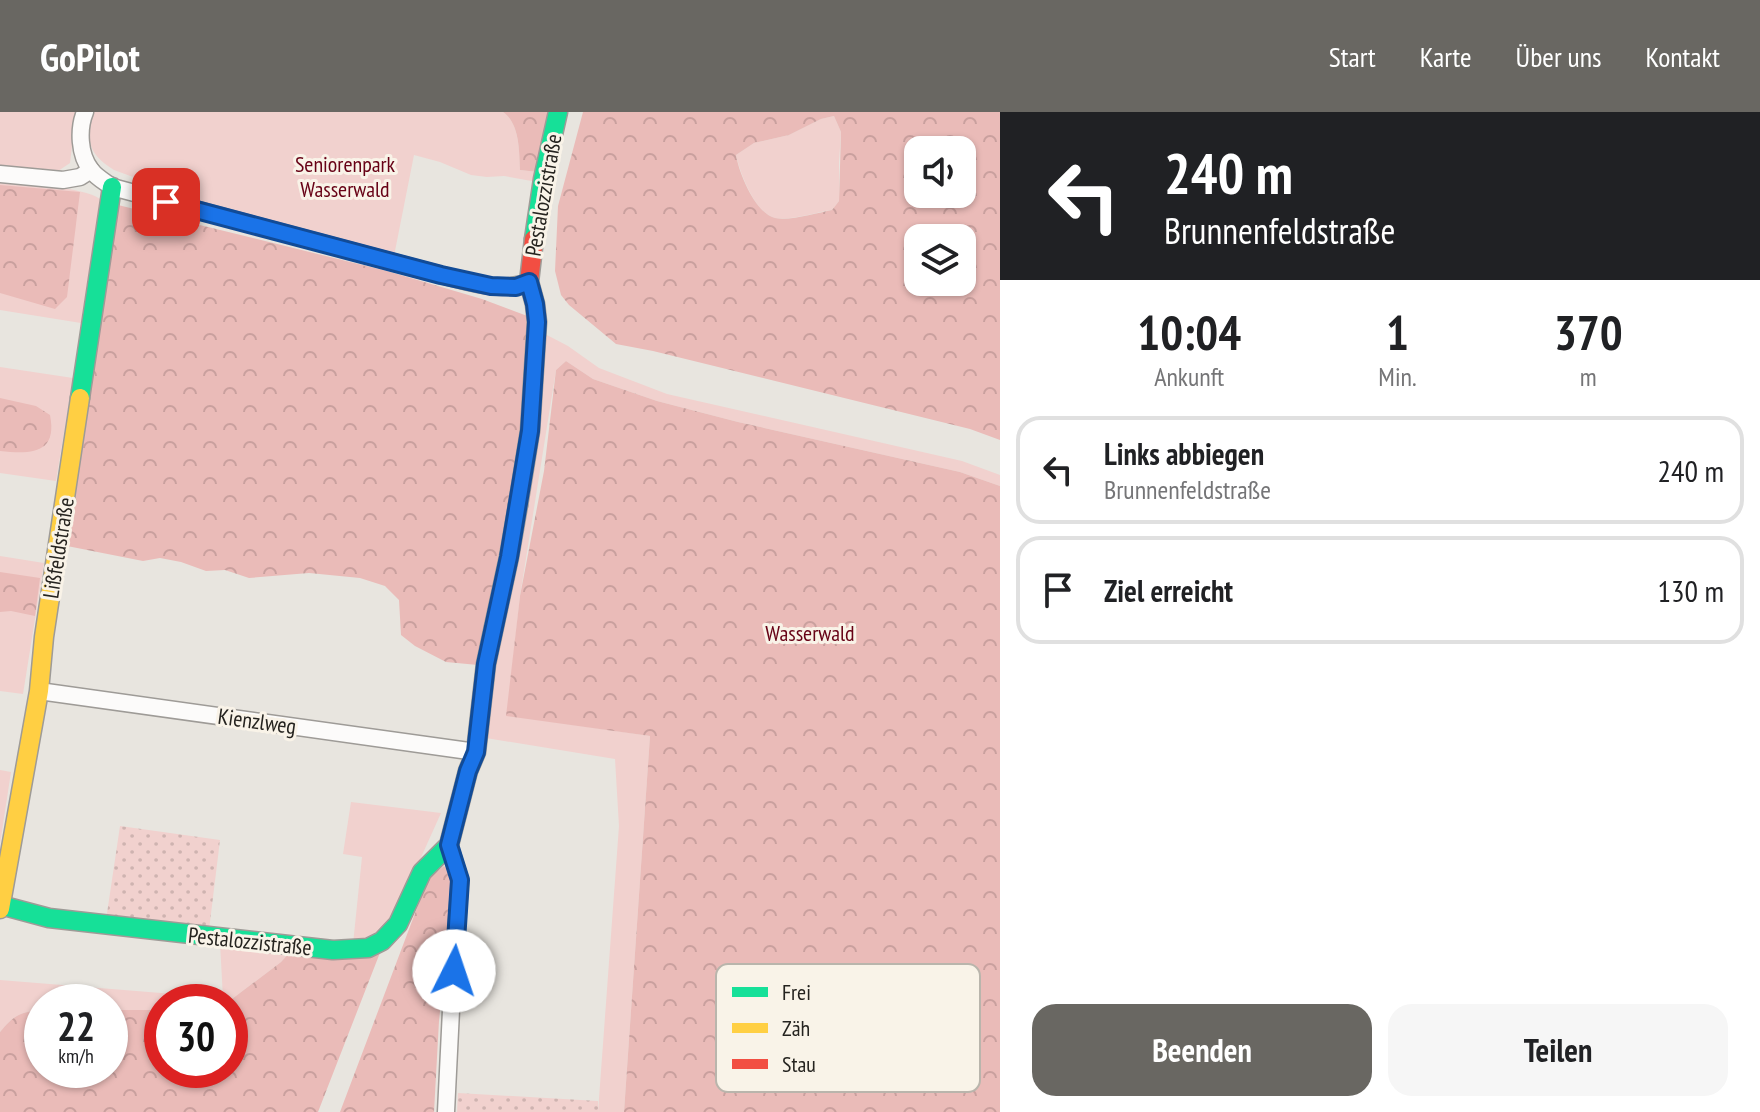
<!DOCTYPE html>
<html lang="de">
<head>
<meta charset="utf-8">
<style>
  :root { --surface:#fff; --page:#f6f6f6; --text:#202124; --muted:#757577; --line:#e0e0e0; --accent:#696762 }
  body { margin:0; font-family:"PT Sans Narrow",sans-serif; background:var(--page); color:var(--text); height:100vh; display:flex; flex-direction:column; font-size:30px; white-space:nowrap }
  * { box-sizing:border-box; margin:0 }
  p { font-size:26px; color:var(--muted) }
  .icon { flex:none; width:44px; height:44px; fill:none; stroke:currentColor; stroke-width:2; stroke-linecap:round; stroke-linejoin:round }
  .map { position:relative; flex:1; overflow:hidden }
  .panel { display:flex; flex-direction:column; background:var(--surface); width:760px }
  .panel>* { flex:none }
  .banner { background:#202124; color:#fff; overflow:hidden }
  .tools { position:absolute; left:904px; top:24px; display:grid; gap:16px }
  .tools a { display:grid; place-items:center; width:72px; height:72px; border-radius:16px; background:var(--surface); box-shadow:0 2px 6px #0004; font-size:40px }
  .speed { position:absolute; left:24px; top:872px; display:flex; gap:16px; font-size:40px; font-weight:700; text-align:center }
  .speed>* { display:grid; place-content:center; width:104px; height:104px; border-radius:50%; background:var(--surface); box-shadow:0 2px 6px #0004; line-height:1 }
  .speed small { font-size:20px; font-weight:400 }
  .speed .limit { border:12px solid #d22; background:#fff; color:#111 }
  .pin { position:absolute; display:grid; place-items:center; width:68px; height:68px; color:#fff; margin:-34px; border-radius:16px; box-shadow:0 4px 12px #0006 }
  .me { position:absolute; width:88px; margin:-44px; rotate:4deg; stroke-linejoin:round; filter:drop-shadow(0 0 6px #0008) }
  .turn { display:flex; align-items:center; gap:28px; height:168px; padding:0 32px; font-size:36px }
  .turn .icon { width:104px; height:104px; stroke-width:2.5 }
  .turn b { display:block; font-size:56px; line-height:68px }
  .eta { display:flex; justify-content:space-evenly; align-items:center; height:136px; text-align:center }
  .eta b { font-size:48px; font-weight:700; line-height:56px }
  .primary-button { display:flex; gap:16px; margin-top:auto; padding:16px 32px }
  .primary-button a { flex:1; height:92px; border-radius:24px; background:var(--accent); color:#fff; font-size:32px; font-weight:700; line-height:92px; text-align:center }
  .primary-button a+a { background:var(--page); color:var(--text) }
  ul { padding:0; list-style:none }
  li { display:flex; align-items:center; gap:24px; height:108px; margin:0 16px 12px; padding:0 16px; border:4px solid var(--line); border-radius:24px }
  li div { flex:1 }
  li b { display:block; font-size:30px }
  li em { font-style:normal }
  header { display:flex; align-items:center; gap:48px; box-sizing:border-box; height:112px; padding:0 40px; background:var(--accent); color:#fff }
  header strong { font-size:38px }
  nav { display:flex; gap:44px; margin-inline-start:auto; font-size:28px }
  main { display:flex; flex:1; min-height:0 }
  .map>svg:first-child { display:block }
  .green { fill:#f1d1ce }
  .forest { fill:url(#forest-crowns); fill-rule:evenodd }
  .garden { fill:url(#garden-dots) }
  .lines { fill:none; stroke-linecap:round; stroke-linejoin:round }
  .street-casing { stroke:#9e9b97; stroke-width:19 }
  .fast-casing { stroke:#9e9b97; stroke-width:21 }
  .slow-casing { stroke:#9e9b97; stroke-width:21 }
  .jam-casing { stroke:#9e9b97; stroke-width:21 }
  .street { stroke:#fcfbfa; stroke-width:16 }
  .fast { stroke:#16e098; stroke-width:18 }
  .slow { stroke:#ffcf43; stroke-width:18 }
  .jam { stroke:#f24e42; stroke-width:18 }
  .route-casing { stroke:#114b97; stroke-width:20 }
  .route { stroke:#1a73e8; stroke-width:14 }
  .labels { text-anchor:middle; stroke-width:6; stroke-linejoin:round; paint-order:stroke }
  .park-label { font-size:22px; fill:#670216; stroke:#f9f3e8 }
  .street-label { font-size:22px; fill:#25231f; stroke:#f9f3e8 }
  .key { fill:#f9f3e8; stroke:#b9b5ac; stroke-width:2 }
  .key-label { font-size:22px; fill:#25231f }
</style>
</head>
<body>
<header>
<strong>GoPilot</strong>
<nav><a>Start</a><a>Karte</a><a>Über uns</a><a>Kontakt</a></nav>
</header>
<main>
<div class="map">
<svg width="1000" height="1000" viewBox="0 0 1000 1000">
  <defs>
    <pattern id="forest-crowns" width="20" height="18" patternUnits="userSpaceOnUse" patternTransform="scale(2)"><rect width="20" height="18" fill="#eabbb8"/><path d="M2 6a3 3 0 1 1 6 0M12 15a3 3 0 1 1 6 0" fill="none" stroke="#c9a09e"/></pattern>
    <pattern id="garden-dots" width="8" height="8" patternUnits="userSpaceOnUse" patternTransform="scale(2)"><rect width="8" height="8" fill="#f1d1ce"/><path d="M2 2h.1M6 6h.1" fill="none" stroke="#ceb3b0" stroke-width="1.8" stroke-linecap="round"/></pattern>
  </defs>
  <rect width="100%" height="100%" fill="#e8e5df"/>
  <g class="green">
    <path d="M0,0H76L70,51L58,59L0,54Z"/>
    <path d="M90,0H503C520,12 519,39 520,58L538,60L537,70L504,64L487,65L471,63L440,50L414,43L394,144L212,94L114,58C87,41 88,30 90,0Z"/>
    <path d="M834,4L841,20L839,50V89L832,98C817,100 790,109 775,106C755,101 740,61 736,43L754,31L789,23L821,7Z"/>
    <path d="M0,71C23,71 83,75 100,87L81,211L0,198Z"/>
    <path d="M545,222L568,234L599,256L667,282L962,349L1000,363V374L960,360L738,310L657,289L593,267L566,249L556,258L520,484L507,603L650,624L624,1000H598L619,714L615,647L486,626L490,556Z"/>
    <path d="M0,255L73,266L56,369L0,361Z"/>
    <path d="M0,444L44,451L23,582L0,579Z"/>
    <path d="M0,658L11,660L0,732Z"/>
    <path d="M351,690L441,701L391,812L353,832L362,745L343,742Z"/>
    <path d="M220,831L291,839L281,850L228,890H162V898H110V890H42V898C20,900 14,903 0,920V868L223,886Z"/>
  </g>
  <g class="forest">
    <path d="M503,0H551L538,60L520,58C519,39 520,12 503,0Z"/>
    <path d="M583,0H1000V328L970,317L653,239L616,232L569,193L561,183L555,159L558,94ZM834,4L841,20L839,89L832,98C817,101 790,109 775,106C755,101 739,61 736,43L754,31L789,23L821,7ZM918,38H962V82H918ZM918,126H962V170H918Z"/>
    <path d="M0,73L80,80L67,185L55,197L0,181Z"/>
    <path d="M118,93L387,159L482,187L530,205L524,310L478,553L446,550L415,534L401,523L399,488L385,474L360,466L309,461L249,466L225,458L206,459L181,450L160,446L143,449L67,434Z"/>
    <path d="M566,249L593,267L657,289L738,310L960,360L1000,374V1000H624L650,624L506,604L520,484L544,359L556,258Z"/>
    <path d="M0,286L36,294L50,303C58,343 29,342 0,339Z"/>
    <path d="M0,460L40,466L35,504L11,499L0,500Z"/>
    <path d="M444,754L449,759L452,779L439,909L434,1000H340L417,796L430,765Z"/>
    <path d="M383,833L318,1000H0V920C14,903 20,900 42,898V958H110V898H162V958H230V890H228L281,850L291,839Z"/>
  </g>
  <g class="garden">
    <path d="M120,714L220,728L209,818L106,808Z"/>
    <path d="M458,981L598,989V1000H457Z"/>
  </g>
  <g class="lines">
    <g class="street-casing">
      <g id="street">
        <path d="M85,0C78,17 79,43 91,58C96,65 105,70 112,75L441,163C470,170 500,181 529,170"/>
        <path d="M0,62L63,68L80,65L91,58"/>
        <path d="M39,579L476,640"/>
        <path d="M446,1000L452,878L460,768L449,733"/>
      </g>
    </g>
    <g class="fast-casing">
      <g id="fast">
        <path d="M534,127L543,67L558,0"/>
        <path d="M80,286L112,75"/>
        <path d="M0,793L49,806L333,838L368,836L382,829L398,812L422,760L449,733L468,659L476,640L486,552L509,445L518,393"/>
      </g>
    </g>
    <g class="slow-casing">
      <path id="slow" d="M0,797L39,579L44,525L80,286"/>
    </g>
    <g class="jam-casing">
      <path id="jam" d="M518,393L530,319L537,210L535,192L529,170L534,127"/>
    </g>
    <use href="#street" class="street"/>
    <use href="#fast" class="fast"/>
    <use href="#slow" class="slow"/>
    <use href="#jam" class="jam"/>
  </g>
  <g class="lines">
    <g class="route-casing">
      <path id="route" d="M166,90L441,163L491,174L516,175L529,170L535,192L537,210L530,319L509,445L486,552L476,640L468,659L449,733L460,768L454,859"/>
    </g>
    <use href="#route" class="route"/>
  </g>
  <g class="labels">
    <g class="park-label">
      <text x="345" y="60">Seniorenpark<tspan x="345" dy="25">Wasserwald</tspan></text>
      <text x="810" y="529">Wasserwald</text>
    </g>
    <g class="street-label">
      <text transform="translate(543 83) rotate(-80)" y="8">Pestalozzistraße</text>
      <text transform="translate(58 436) rotate(-81)" y="8">Lißfeldstraße</text>
      <text transform="translate(257 609) rotate(8)" y="8">Kienzlweg</text>
      <text transform="translate(250 829) rotate(6)" y="8">Pestalozzistraße</text>
    </g>
  </g>
  <rect x="716" y="852" width="264" height="128" rx="12" class="key"/>
  <rect x="732" y="875" width="36" height="10" fill="#16e098"/>
  <rect x="732" y="911" width="36" height="10" fill="#ffcf43"/>
  <rect x="732" y="947" width="36" height="10" fill="#f24e42"/>
  <g class="key-label">
    <text x="782" y="888">Frei</text>
    <text x="782" y="924">Zäh</text>
    <text x="782" y="960">Stau</text>
  </g>
</svg>
<div class="tools">
<a><svg class="icon" aria-label="sound" viewBox="0 0 24 24"><path d="M4 9h4l5-4v14l-5-4H4zM17 9q2 3 0 6"/></svg></a>
<a><svg class="icon" aria-label="layers" viewBox="0 0 24 24"><path d="M12 4l9 5-9 5-9-5zM3 14l9 5 9-5"/></svg></a>
</div>
<div class="speed"><div>22<small>km/h</small></div><div class="limit">30</div></div>
<div class="pin" style="left:166px;top:90px;background:#d93025"><svg class="icon" aria-label="arrive" viewBox="0 0 24 24"><path d="M6 21V4h12l-3 4 3 4H6"/></svg></div>
<svg class="me" style="left:454px;top:859px" viewBox="-20 -20 40 40"><circle r="19" fill="#fff"/><path d="M0-13L10 11 0 6-10 11z" fill="#1a73e8"/></svg>
</div>
<section class="panel">
<div class="banner">
<div class="turn"><svg class="icon" aria-label="left" viewBox="0 0 24 24"><path d="M17 20v-9H6M10 6l-5 5 5 5"/></svg><div><b>240 m</b>Brunnenfeldstraße</div></div>
</div>
<div class="eta">
<div><b>10:04</b><p>Ankunft</p></div>
<div><b>1</b><p>Min.</p></div>
<div><b>370</b><p>m</p></div>
</div>
<ul>
<li><svg class="icon" aria-label="left" viewBox="0 0 24 24"><path d="M17 20v-9H6M10 6l-5 5 5 5"/></svg><div><b>Links abbiegen</b><p>Brunnenfeldstraße</p></div><em>240 m</em></li>
<li><svg class="icon" aria-label="arrive" viewBox="0 0 24 24"><path d="M6 21V4h12l-3 4 3 4H6"/></svg><div><b>Ziel erreicht</b></div><em>130 m</em></li>
</ul>
<div class="primary-button"><a>Beenden</a><a>Teilen</a></div>
</section>
</main>
</body>
</html>
